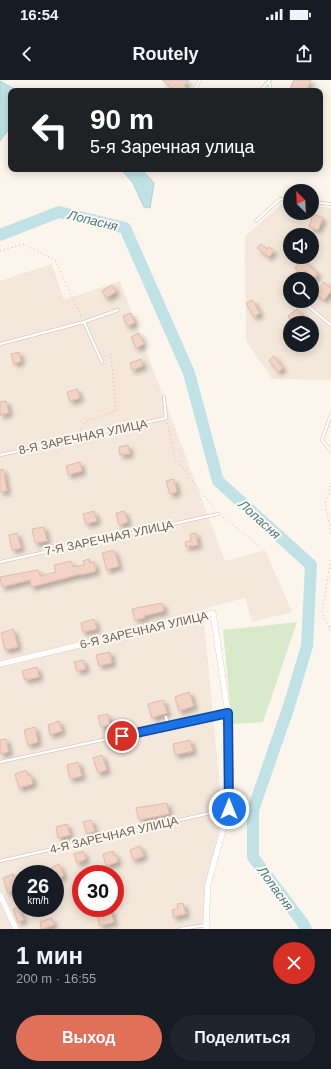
<!DOCTYPE html>
<html lang="ru">
<head>
<meta charset="utf-8">
<style>
  :root { --surface:#171b24; --page:#20242c; --text:#f1f3f6; --muted:#9ea1a6; --accent:#e07057 }
  body { margin:0; font-family:Helvetica,sans-serif; background:var(--page); color:var(--text); height:100vh; display:flex; flex-direction:column; font-size:15px; white-space:nowrap }
  * { box-sizing:border-box; margin:0 }
  p { font-size:13px; color:var(--muted) }
  .icon { flex:none; width:22px; height:22px; fill:none; stroke:currentColor; stroke-width:2; stroke-linecap:round; stroke-linejoin:round }
  .map { position:relative; height:849px; overflow:hidden }
  .drawer { display:flex; flex-direction:column; background:var(--surface); flex:1 }
  .drawer>* { flex:none }
  .hud { position:absolute; left:8px; top:8px; width:315px; height:84px; border-radius:8px; box-shadow:0 2px 10px #0003; background:#202124; color:#fff; overflow:hidden }
  .needle { width:26px; rotate:336deg }
  .buttons { position:absolute; left:283px; top:104px; display:grid; gap:8px }
  .buttons a { display:grid; place-items:center; width:36px; height:36px; border-radius:50%; background:var(--surface); box-shadow:0 2px 10px #0003; font-size:20px }
  .speed { position:absolute; left:12px; top:785px; display:flex; gap:8px; font-size:20px; font-weight:700; text-align:center }
  .speed>* { display:grid; place-content:center; width:52px; height:52px; border-radius:50%; background:var(--surface); box-shadow:0 2px 10px #0003; line-height:1 }
  .speed small { font-size:10px; font-weight:400 }
  .speed .limit { border:6px solid #d22; background:#fff; color:#111 }
  .pin { position:absolute; display:grid; place-items:center; width:34px; height:34px; color:#fff; margin:-17px; border:2px solid #fff; border-radius:50%; box-shadow:0 1px 4px #0007 }
  .me { position:absolute; width:44px; margin:-22px; rotate:0deg; stroke-linejoin:round; filter:drop-shadow(0 0 3px #0008) }
  .turn { display:flex; align-items:center; gap:14px; height:84px; padding:0 16px; font-size:18px }
  .turn .icon { width:52px; height:52px; stroke-width:2.5 }
  .turn b { display:block; font-size:28px; line-height:34px }
  .round { display:grid; place-items:center; flex:none; width:42px; height:42px; border-radius:21px; background:var(--page) }
  .head { display:flex; align-items:center; justify-content:space-between; height:68px; padding:0 16px }
  h1 { font-size:24px; font-weight:700; line-height:30px }
  .cta { display:flex; gap:8px; margin-top:auto; padding:8px 16px }
  .cta a { flex:1; height:46px; border-radius:24px; background:var(--accent); color:#fff; font-size:16px; font-weight:700; line-height:46px; text-align:center }
  .cta a+a { background:var(--page); color:var(--text) }
  .status { display:flex; justify-content:space-between; align-items:center; height:28px; padding:0 20px; background:var(--surface); direction:ltr }
  .status svg { height:11px; fill:currentColor }
  header { display:flex; justify-content:space-between; align-items:center; height:52px; padding:0 16px; background:var(--surface); font-size:18px; font-weight:700 }
  .map>svg:first-child { display:block }
  .residential { fill:#f4e7db; fill-rule:evenodd }
  .green { fill:#d8eaca }
  .water { fill:#c0e2e6; stroke:#a7d2d7 }
  .lines { fill:none; stroke-linecap:round; stroke-linejoin:round }
  .river { stroke:#c0e2e6; stroke-width:12 }
  .building { fill:#f1d4c5; stroke:#e3baa6; filter:url(#shadow) }
  .service-casing { stroke:#cebdb1; stroke-width:3.5 }
  .minor-casing { stroke:#cebdb1; stroke-width:6 }
  .path { stroke:#d6b7a7; stroke-width:1; stroke-dasharray:1 3; stroke-linecap:butt }
  .service { stroke:#fff; stroke-width:2.5 }
  .minor { stroke:#fff; stroke-width:5.5 }
  .route-casing { stroke:#114b97; stroke-width:10 }
  .route { stroke:#1a73e8; stroke-width:7 }
  .labels { text-anchor:middle; stroke-width:4; stroke-linejoin:round; paint-order:stroke }
  .street-label { font-size:12px; fill:#775c4f; stroke:#fef9f3 }
  .water-label { font-size:13px; font-style:italic; fill:#467b82; stroke:#fef9f3 }
</style>
</head>
<body>
<div class="status"><b>16:54</b><svg viewBox="0 0 49 12"><path d="M0 12V9h3v3zM5 12V6h3v6zM10 12V3h3v9zM15 12V0h3v12zM26 1h20v11H26zM47 4h2v5h-2z"/></svg></div>
<header><svg class="icon" aria-label="back" viewBox="0 0 24 24"><path d="M15 5l-7 7 7 7"/></svg>Routely<svg class="icon" aria-label="share" viewBox="0 0 24 24"><path d="M12 15V3M7 8l5-5 5 5M5 13v7h14v-7"/></svg></header>
<div class="map">
<svg width="331" height="849" viewBox="0 0 331 849">
  <defs>
    <filter id="shadow"><feDropShadow dx="3.5" dy="3.5" stdDeviation="2" flood-color="#0004"/></filter>
  </defs>
  <rect width="100%" height="100%" fill="#fcf5ec"/>
  <g class="residential">
    <path d="M284,122L290,123V133H312V126L331,128V297L329,300L272,299L246,261L245,156ZM290,155H312V177H290ZM290,199H312V221H290ZM290,243H312V265H290Z"/>
    <path d="M52,184L64,220L120,201L225,481L265,470L292,532L252,542L245,518L203,529L222,732L201,849H0V201ZM21,794H55V828H21ZM81,794H115V828H81Z"/>
  </g>
  <path class="green" d="M297,542L263,642L232,644L223,550Z"/>
  <g class="water">
    <path d="M0,1L18,11H11V46L0,61Z"/>
    <path d="M121,89H141L154,103L150,128L144,127L133,103Z"/>
  </g>
  <g class="lines">
    <path class="river" d="M0,155L59,132L125,148L189,293L218,401L311,485L307,566L289,626L253,730V777L302,842L306,849"/>
  </g>
  <g class="building">
    <path d="M162,0H189L184,6L191,11H176Z"/>
    <path d="M294,0H311L306,11H289Z"/>
    <path d="M313,134L323,138L318,150L309,147Z"/>
    <path d="M261,164L267,169L269,167L274,171L269,177L257,168Z"/>
    <path d="M302,179L318,194L314,199L305,191L302,194L295,188Z"/>
    <path d="M324,202L331,208V211L324,220L315,213Z"/>
    <path d="M112,205L116,212L106,218L102,211Z"/>
    <path d="M252,220L260,233L254,237L246,223Z"/>
    <path d="M297,229L305,239L300,243H294L288,236Z"/>
    <path d="M131,233L135,243L127,246L123,236Z"/>
    <path d="M139,253L144,264L136,268L131,257Z"/>
    <path d="M19,272L21,281L14,284L11,274Z"/>
    <path d="M274,276L283,288L278,292L269,280Z"/>
    <path d="M141,279L143,286L132,290L130,283Z"/>
    <path d="M77,309L80,318L70,321L67,312Z"/>
    <path d="M6,321L9,333L0,335V322Z"/>
    <path d="M128,365L130,374L120,375L119,367Z"/>
    <path d="M80,382L82,391L68,395L66,386Z"/>
    <path d="M3,389L7,411L0,412V390Z"/>
    <path d="M174,399L177,412L170,414L166,401Z"/>
    <path d="M94,431L97,441L86,444L83,434Z"/>
    <path d="M124,431L128,442L119,445L116,433Z"/>
    <path d="M44,447L47,461L35,463L32,449Z"/>
    <path d="M17,453L21,468L12,470L9,455Z"/>
    <path d="M196,453L198,465L186,467L185,462L191,461L190,454Z"/>
    <path d="M114,470L119,486L107,490L102,473Z"/>
    <path d="M89,479L90,483L94,482L96,491L81,495V494L31,507L30,500L2,507L0,497L38,490L40,496L56,492L54,485L71,481L73,487L84,485L83,481Z"/>
    <path d="M162,523L164,531L144,536L145,538L135,540L132,529Z"/>
    <path d="M94,539L97,549L83,552L81,543Z"/>
    <path d="M13,549L18,567L5,570L1,553Z"/>
    <path d="M110,572L112,583L99,586L96,575Z"/>
    <path d="M83,580L86,589L77,591L74,582Z"/>
    <path d="M37,587L39,597L25,600L22,591Z"/>
    <path d="M189,612L194,626L179,631L175,617Z"/>
    <path d="M163,620L167,633L152,638L148,624Z"/>
    <path d="M108,634L110,645L101,647L98,636Z"/>
    <path d="M59,641L62,651L50,655L48,645Z"/>
    <path d="M35,647L38,662L28,665L24,650Z"/>
    <path d="M6,659L9,672L0,674V660Z"/>
    <path d="M190,660L193,671L175,675L173,664Z"/>
    <path d="M102,675L107,690L98,693L93,678Z"/>
    <path d="M78,682L82,696L70,699L67,685Z"/>
    <path d="M26,690L28,696L31,695L33,704L19,708L15,694Z"/>
    <path d="M167,723L169,734L139,740L136,728Z"/>
    <path d="M91,740L95,751L87,754L83,742Z"/>
    <path d="M67,744L70,755L58,758L56,747Z"/>
    <path d="M140,766L144,776L133,780L130,770Z"/>
    <path d="M83,771L86,779L77,783L74,774Z"/>
    <path d="M113,771L114,776L116,775L118,782L106,786L103,774Z"/>
    <path d="M59,784L64,796L56,799L51,788Z"/>
    <path d="M13,794L19,809L8,813L3,798Z"/>
    <path d="M183,823L186,834L173,837L172,830L178,828L177,824Z"/>
    <path d="M18,827L24,840L18,842L13,829Z"/>
    <path d="M102,828H110L114,842L100,846L96,830Z"/>
    <path d="M52,838L54,845L41,849L40,842Z"/>
  </g>
  <g class="lines">
    <g class="service-casing">
      <g id="service">
        <path d="M269,2L271,11"/>
        <path d="M194,11L200,0"/>
        <path d="M260,11L270,0"/>
        <path d="M312,122L331,124"/>
        <path d="M256,141L280,119L290,120"/>
        <path d="M303,222L331,245"/>
        <path d="M84,242L102,282"/>
        <path d="M0,264L84,242L118,230"/>
        <path d="M331,334L322,360L331,371"/>
        <path d="M0,375L166,338L164,317"/>
        <path d="M0,482L218,434"/>
        <path d="M166,637L168,646"/>
        <path d="M0,682L228,633"/>
        <path d="M0,781L228,729"/>
        <path d="M180,849L206,845"/>
      </g>
    </g>
    <g class="minor-casing">
      <g id="minor">
        <path d="M0,584L213,533L228,633L229,729L208,804L206,845L207,849"/>
        <path d="M0,815L16,849"/>
      </g>
    </g>
    <g class="path">
      <path d="M0,171L23,164L55,180L82,238"/>
      <path d="M167,343L175,378L215,430"/>
      <path d="M80,351L85,342L116,331L111,275L104,276"/>
      <path d="M331,406L325,423L331,453"/>
      <path d="M223,437L260,467"/>
      <path d="M331,480L322,531L331,553"/>
    </g>
    <use href="#service" class="service"/>
    <use href="#minor" class="minor"/>
  </g>
  <g class="lines">
    <g class="route-casing">
      <path id="route" d="M122,656L228,633L229,729"/>
    </g>
    <use href="#route" class="route"/>
  </g>
  <g class="labels">
    <g class="street-label">
      <text transform="translate(83 357) rotate(-12)" y="4">8-Я ЗАРЕЧНАЯ УЛИЦА</text>
      <text transform="translate(109 458) rotate(-12)" y="4">7-Я ЗАРЕЧНАЯ УЛИЦА</text>
      <text transform="translate(144 550) rotate(-13)" y="4">6-Я ЗАРЕЧНАЯ УЛИЦА</text>
      <text transform="translate(114 755) rotate(-13)" y="4">4-Я ЗАРЕЧНАЯ УЛИЦА</text>
    </g>
    <g class="water-label">
      <text transform="translate(93 140) rotate(14)" y="5">Лопасня</text>
      <text transform="translate(260 439) rotate(42)" y="5">Лопасня</text>
      <text transform="translate(276 808) rotate(54)" y="5">Лопасня</text>
    </g>
  </g>
</svg>
<div class="buttons">
<a><svg class="needle" viewBox="-14 -14 28 28"><path d="M0-13l5 13h-10z" fill="#e53935"/><path d="M0 13l5-13h-10z" fill="#9ea1a6"/></svg></a>
<a><svg class="icon" aria-label="sound" viewBox="0 0 24 24"><path d="M4 9h4l5-4v14l-5-4H4zM17 9q2 3 0 6"/></svg></a>
<a><svg class="icon" aria-label="search" viewBox="0 0 24 24"><circle cx="10" cy="10" r="6"/><path d="M15 15l6 6"/></svg></a>
<a><svg class="icon" aria-label="layers" viewBox="0 0 24 24"><path d="M12 4l9 5-9 5-9-5zM3 14l9 5 9-5"/></svg></a>
</div>
<div class="speed"><div>26<small>km/h</small></div><div class="limit">30</div></div>
<div class="pin" style="left:122px;top:656px;background:#d93025"><svg class="icon" aria-label="arrive" viewBox="0 0 24 24"><path d="M6 21V4h12l-3 4 3 4H6"/></svg></div>
<svg class="me" style="left:229px;top:729px" viewBox="-20 -20 40 40"><circle r="17" fill="#1a73e8" stroke="#fff" stroke-width="3"/><path d="M0-11L8 9 0 5-8 9z" fill="#fff"/></svg>
<div class="hud">
<div class="turn"><svg class="icon" aria-label="left" viewBox="0 0 24 24"><path d="M17 20v-9H6M10 6l-5 5 5 5"/></svg><div><b>90 m</b>5-я Заречная улица</div></div>
</div>
</div>
<section class="drawer">
<div class="head"><div><h1>1 мин</h1><p>200 m · 16:55</p></div><a class="round" style="background:#d93025;color:#fff"><svg class="icon" aria-label="close" viewBox="0 0 24 24"><path d="M6 6l12 12M18 6L6 18"/></svg></a></div>
<div class="cta"><a>Выход</a><a>Поделиться</a></div>
</section>
</body>
</html>
